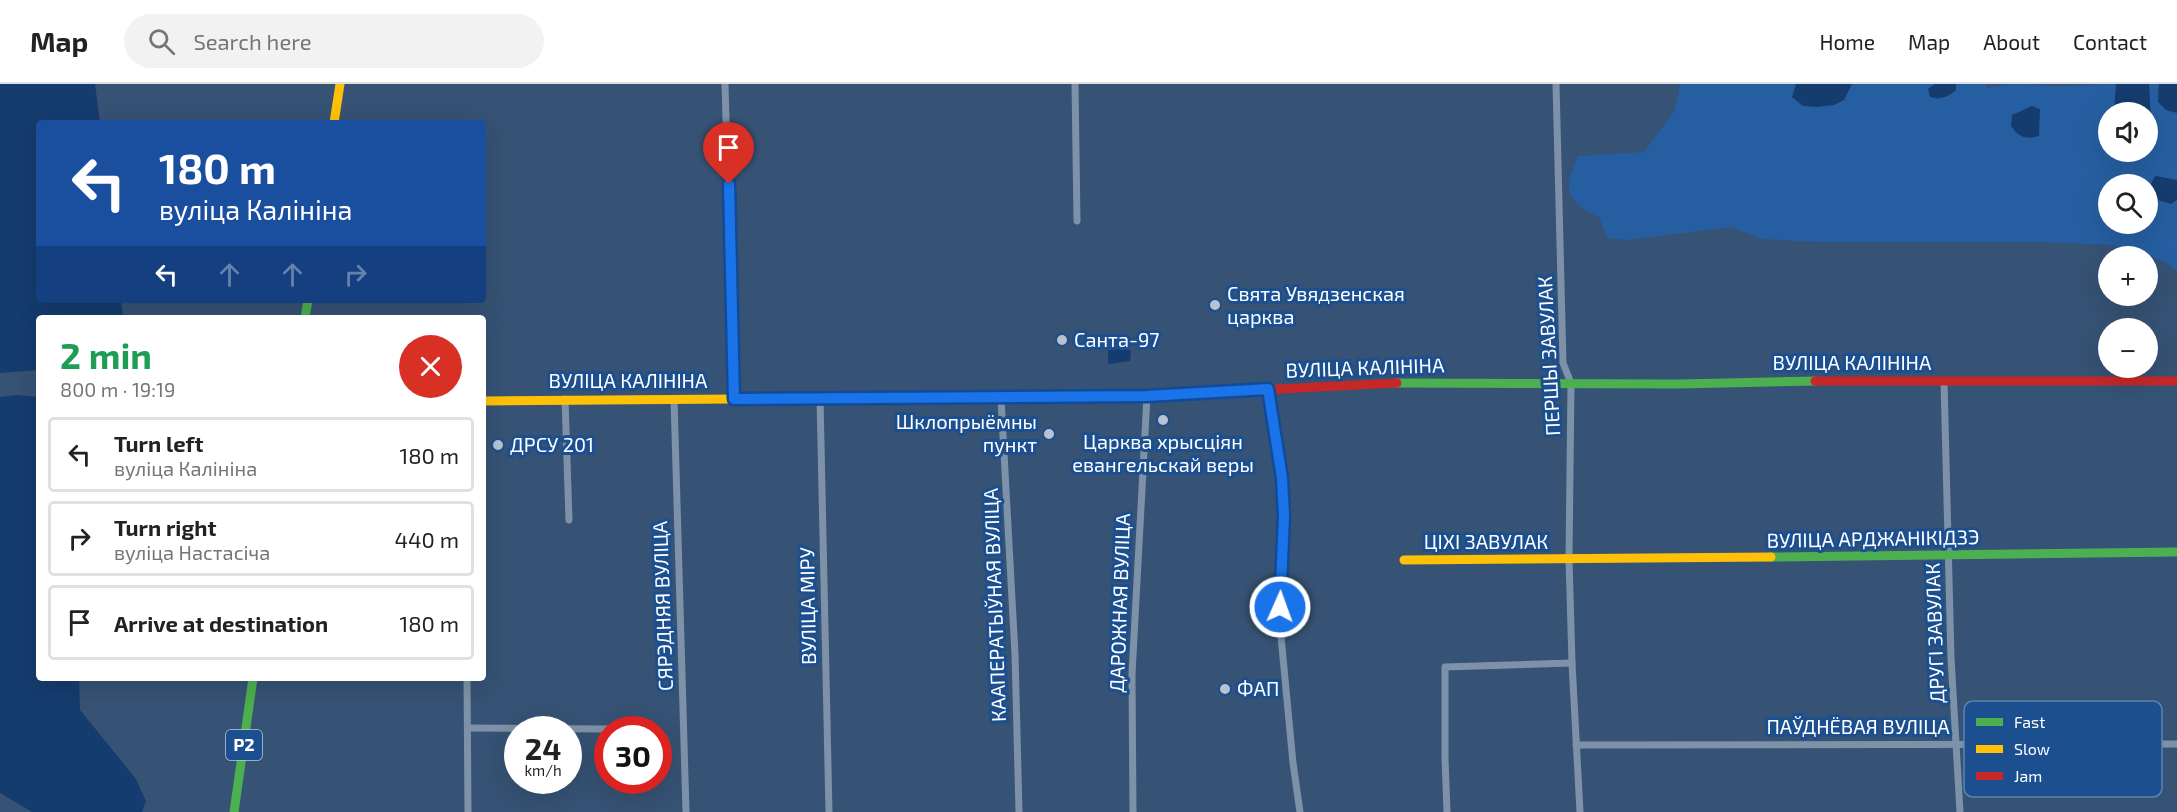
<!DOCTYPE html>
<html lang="en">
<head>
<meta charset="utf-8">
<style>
  :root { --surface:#fff; --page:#f2f2f2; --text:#222; --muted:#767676; --line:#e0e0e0 }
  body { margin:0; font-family:"Exo 2",sans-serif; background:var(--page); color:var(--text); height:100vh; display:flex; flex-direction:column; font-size:22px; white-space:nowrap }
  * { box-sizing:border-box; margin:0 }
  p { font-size:20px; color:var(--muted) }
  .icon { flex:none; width:33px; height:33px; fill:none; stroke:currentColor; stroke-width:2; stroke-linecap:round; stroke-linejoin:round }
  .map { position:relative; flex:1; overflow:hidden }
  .details { position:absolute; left:36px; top:231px; width:450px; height:366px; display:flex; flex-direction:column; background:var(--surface); border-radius:6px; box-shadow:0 6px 24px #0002 }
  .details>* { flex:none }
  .banner { position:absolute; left:36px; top:36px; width:450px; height:183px; border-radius:6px; box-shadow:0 6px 24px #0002; background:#1a4fa0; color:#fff; overflow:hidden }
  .controls { position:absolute; left:2098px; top:18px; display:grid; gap:12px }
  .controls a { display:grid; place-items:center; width:60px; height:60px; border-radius:50%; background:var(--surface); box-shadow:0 6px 24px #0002; font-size:30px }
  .speed { position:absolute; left:504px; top:632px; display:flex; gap:12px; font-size:30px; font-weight:700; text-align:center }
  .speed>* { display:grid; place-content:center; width:78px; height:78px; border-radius:50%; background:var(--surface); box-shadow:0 6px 24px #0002; line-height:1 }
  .speed small { font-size:15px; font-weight:400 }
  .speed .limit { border:9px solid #d22; background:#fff; color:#111 }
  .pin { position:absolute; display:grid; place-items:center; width:51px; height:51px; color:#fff; margin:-62px -26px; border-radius:50% 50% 50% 0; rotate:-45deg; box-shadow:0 0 6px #0007 }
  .pin .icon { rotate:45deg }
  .me { position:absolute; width:66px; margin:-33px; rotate:2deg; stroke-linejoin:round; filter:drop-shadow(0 0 4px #0008) }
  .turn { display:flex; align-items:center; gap:21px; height:126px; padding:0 24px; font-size:27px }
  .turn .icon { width:78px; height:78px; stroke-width:2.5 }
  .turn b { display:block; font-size:42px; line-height:51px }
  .lanes { display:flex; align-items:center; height:57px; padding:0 24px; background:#0003; justify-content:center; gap:30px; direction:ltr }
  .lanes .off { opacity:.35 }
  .round { display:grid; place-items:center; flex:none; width:63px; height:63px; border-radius:32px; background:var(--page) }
  .overview { display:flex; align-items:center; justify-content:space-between; height:102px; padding:0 24px }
  h1 { font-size:36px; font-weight:700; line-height:45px; color:#1e9e55 }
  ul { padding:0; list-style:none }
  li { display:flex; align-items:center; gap:18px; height:75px; margin:0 12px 9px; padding:0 12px; border:3px solid var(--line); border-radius:6px }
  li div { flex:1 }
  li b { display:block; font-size:22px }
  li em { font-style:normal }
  header { display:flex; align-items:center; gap:36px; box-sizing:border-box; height:84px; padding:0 30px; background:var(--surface); border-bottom:2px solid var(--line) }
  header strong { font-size:28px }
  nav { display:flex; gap:33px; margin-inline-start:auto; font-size:21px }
  .search { width:420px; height:54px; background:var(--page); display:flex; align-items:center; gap:15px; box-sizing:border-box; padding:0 21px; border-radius:33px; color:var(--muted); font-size:22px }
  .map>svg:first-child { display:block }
  .green { fill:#265fa1; fill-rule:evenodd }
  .water { fill:#153c6e }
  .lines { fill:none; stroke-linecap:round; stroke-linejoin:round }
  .street { stroke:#7d92a8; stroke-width:7 }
  .fast { stroke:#4caf50; stroke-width:9 }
  .slow { stroke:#ffc107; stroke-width:9 }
  .jam { stroke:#c62828; stroke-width:9 }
  .route-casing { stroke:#114b97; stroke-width:15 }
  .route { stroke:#1a73e8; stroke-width:10 }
  .poi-dot { fill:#b9c2ce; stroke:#1b4f8f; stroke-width:2 }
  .labels { text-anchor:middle; stroke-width:6; stroke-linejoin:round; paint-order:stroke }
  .shield { fill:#1b4f8f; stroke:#bbcadd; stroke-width:1.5 }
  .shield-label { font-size:18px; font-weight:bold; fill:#fff }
  .poi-label { font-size:20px; fill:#fff; stroke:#1b4f8f; text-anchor:start }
  .street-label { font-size:20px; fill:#fff; stroke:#1b4f8f }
  .key { fill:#1b4f8f; stroke:#5f84b1; stroke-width:1.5 }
  .key-label { font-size:16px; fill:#fff }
</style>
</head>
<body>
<header>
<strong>Map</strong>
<div class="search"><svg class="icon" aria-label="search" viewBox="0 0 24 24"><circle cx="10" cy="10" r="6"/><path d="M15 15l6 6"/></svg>Search here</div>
<nav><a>Home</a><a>Map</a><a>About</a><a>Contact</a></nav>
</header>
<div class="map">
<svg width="2177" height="728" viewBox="0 0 2177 728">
  <rect width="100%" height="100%" fill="#365274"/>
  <path class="green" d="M1680,0H1796L1792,14L1844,16L1852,0H1935L1928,5L1936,15L1949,12L1956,6V0H1986L1987,4L2013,0L2058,2L2116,0L2114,28H2109V68H2128L2136,73L2150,69L2154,51L2151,37L2149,0H2159L2157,8L2166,26L2177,29V96L2155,92L2171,120L2177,116V187L2164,177L2114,161L2041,158H1818L1762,155L1731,143L1627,156L1607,154L1599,133C1565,117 1563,106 1578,72L1644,68L1675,26ZM2109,100H2148V140H2109Z"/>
  <g class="water">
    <path d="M0,0H95L100,39H39V216H121L123,234H39V286L0,289Z"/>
    <path d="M1796,0H1852L1844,16L1834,21L1817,23L1803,22L1792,13Z"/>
    <path d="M1935,0H1956V6C1948,13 1940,16 1930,13L1928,5Z"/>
    <path d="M2116,0H2149L2151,37L2154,51L2150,69L2136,73L2128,68H2148V28H2114Z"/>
    <path d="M2159,0H2177V29L2166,26L2158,18Z"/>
    <path d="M2032,22L2040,25L2039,52C2025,56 2019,53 2011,42L2012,31Z"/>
    <path d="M2155,92L2177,96V116L2171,120L2158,116L2149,104Z"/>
    <path d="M1126,264L1131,267L1130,277L1108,280V266Z"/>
    <path d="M17,311L39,313V594H79L80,626L136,695L146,717L142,728H32L0,709V313Z"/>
  </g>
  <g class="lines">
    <g class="street">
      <path d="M725,0L734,315"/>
      <path d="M1075,0L1077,137"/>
      <path d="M1556,0L1563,279L1571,299L1569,475L1572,579L1580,728"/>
      <path d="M1944,297L1951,574L1960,728"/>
      <path d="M1268,305L1283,394L1284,432L1280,542L1293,679L1300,728"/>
      <path d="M820,314L829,728"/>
      <path d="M1001,314L1015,570L1019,728"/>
      <path d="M565,315L569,436"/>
      <path d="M674,315L686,728"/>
      <path d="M467,594L468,728"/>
      <path d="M468,644L607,645"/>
      <path d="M1576,661L2177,660"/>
      <path d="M1133,728L1132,590L1147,312"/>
      <path d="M1447,728L1445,674V583L1572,579"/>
    </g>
    <g class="fast">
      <path d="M305,234L308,216"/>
      <path d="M1397,299L1680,300L1815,297"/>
      <path d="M1771,473L2177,468"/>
      <path d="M234,728L253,594"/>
    </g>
    <g class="slow">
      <path d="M334,39L340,0"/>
      <path d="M483,317L1003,313"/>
      <path d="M1404,476L1771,473"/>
    </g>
    <g class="jam">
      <path d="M1815,297H2177"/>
      <path d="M1003,313L1147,312L1397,299"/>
    </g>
  </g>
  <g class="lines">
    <g class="route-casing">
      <path id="route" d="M729,100L734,315L1147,312L1268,305L1282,394L1284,432L1280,523"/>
    </g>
    <use href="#route" class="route"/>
  </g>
  <g class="poi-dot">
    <circle cx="1215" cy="221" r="6"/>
    <circle cx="1062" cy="256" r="6"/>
    <circle cx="1163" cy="336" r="6"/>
    <circle cx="1049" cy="350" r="6"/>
    <circle cx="498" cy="361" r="6"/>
    <circle cx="1225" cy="605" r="6"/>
  </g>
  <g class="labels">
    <rect class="shield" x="226" y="646" width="36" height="30" rx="4.5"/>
    <g class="shield-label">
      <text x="244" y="667">Р2</text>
    </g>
    <g class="poi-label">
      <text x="1227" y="217">Свята Увядзенская<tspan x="1227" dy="23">царква</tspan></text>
      <text x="1074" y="263">Санта-97</text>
      <text x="1037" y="345" text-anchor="end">Шклопрыёмны<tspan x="1037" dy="23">пункт</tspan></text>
      <text x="1163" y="365" text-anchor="middle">Царква хрысціян<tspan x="1163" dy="23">евангельскай веры</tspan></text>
      <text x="510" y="368">ДРСУ 201</text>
      <text x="1237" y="612">ФАП</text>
    </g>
    <g class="street-label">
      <text transform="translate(1549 272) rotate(-93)" y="7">ПЕРШЫ ЗАВУЛАК</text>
      <text x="1852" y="286">ВУЛІЦА КАЛІНІНА</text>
      <text transform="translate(1365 284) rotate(-2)" y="7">ВУЛІЦА КАЛІНІНА</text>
      <text x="628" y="304">ВУЛІЦА КАЛІНІНА</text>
      <text transform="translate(1873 455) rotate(-1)" y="7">ВУЛІЦА АРДЖАНІКІДЗЭ</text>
      <text x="1486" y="465">ЦІХІ ЗАВУЛАК</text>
      <text transform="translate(1120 519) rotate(-88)" y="7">ДАРОЖНАЯ ВУЛІЦА</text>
      <text transform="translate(995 521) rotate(-92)" y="7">КААПЕРАТЫЎНАЯ ВУЛІЦА</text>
      <text transform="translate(663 522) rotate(-92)" y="7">СЯРЭДНЯЯ ВУЛІЦА</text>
      <text transform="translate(808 522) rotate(-91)" y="7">ВУЛІЦА МІРУ</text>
      <text transform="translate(1935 549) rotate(-92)" y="7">ДРУГІ ЗАВУЛАК</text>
      <text x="1858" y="650">ПАЎДНЁВАЯ ВУЛІЦА</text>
    </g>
  </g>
  <rect x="1964" y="617" width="198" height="96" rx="9" class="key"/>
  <rect x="1976" y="634" width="27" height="8" fill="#4caf50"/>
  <rect x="1976" y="661" width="27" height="8" fill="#ffc107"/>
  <rect x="1976" y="688" width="27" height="8" fill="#c62828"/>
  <g class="key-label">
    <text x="2014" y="644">Fast</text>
    <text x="2014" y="671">Slow</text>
    <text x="2014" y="698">Jam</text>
  </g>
</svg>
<div class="controls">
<a><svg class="icon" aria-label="sound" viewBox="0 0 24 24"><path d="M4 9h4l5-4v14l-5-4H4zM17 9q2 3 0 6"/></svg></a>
<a><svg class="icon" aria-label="search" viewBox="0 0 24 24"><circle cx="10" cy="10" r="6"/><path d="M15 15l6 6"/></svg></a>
<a>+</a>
<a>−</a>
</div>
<div class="speed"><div>24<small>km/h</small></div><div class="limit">30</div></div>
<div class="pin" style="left:729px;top:100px;background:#d93025"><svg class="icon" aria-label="arrive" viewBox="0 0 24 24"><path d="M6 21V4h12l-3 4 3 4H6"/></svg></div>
<svg class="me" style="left:1280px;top:523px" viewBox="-20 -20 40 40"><circle r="17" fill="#1a73e8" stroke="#fff" stroke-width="3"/><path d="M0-11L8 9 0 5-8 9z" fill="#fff"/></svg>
<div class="banner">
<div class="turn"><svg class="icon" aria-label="left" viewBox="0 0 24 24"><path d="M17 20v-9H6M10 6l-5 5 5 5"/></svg><div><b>180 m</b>вуліца Калініна</div></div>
<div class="lanes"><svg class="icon" aria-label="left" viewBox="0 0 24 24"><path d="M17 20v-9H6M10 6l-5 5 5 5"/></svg><svg class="icon off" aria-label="ahead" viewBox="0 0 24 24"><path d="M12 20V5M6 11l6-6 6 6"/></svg><svg class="icon off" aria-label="ahead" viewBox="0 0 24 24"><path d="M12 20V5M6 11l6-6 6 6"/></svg><svg class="icon off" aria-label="right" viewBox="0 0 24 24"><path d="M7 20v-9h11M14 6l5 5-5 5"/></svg></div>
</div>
<section class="details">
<div class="overview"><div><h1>2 min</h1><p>800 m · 19:19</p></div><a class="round" style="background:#d93025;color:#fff"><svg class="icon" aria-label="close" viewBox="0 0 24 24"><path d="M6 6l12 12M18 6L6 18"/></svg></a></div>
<ul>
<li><svg class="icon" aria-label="left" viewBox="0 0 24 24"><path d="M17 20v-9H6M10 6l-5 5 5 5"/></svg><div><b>Turn left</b><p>вуліца Калініна</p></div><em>180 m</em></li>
<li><svg class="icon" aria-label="right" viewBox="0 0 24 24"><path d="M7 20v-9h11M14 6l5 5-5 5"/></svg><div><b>Turn right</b><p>вуліца Настасіча</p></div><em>440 m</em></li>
<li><svg class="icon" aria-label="arrive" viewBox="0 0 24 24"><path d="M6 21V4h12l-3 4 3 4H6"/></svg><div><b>Arrive at destination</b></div><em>180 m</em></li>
</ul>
</section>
</div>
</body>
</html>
